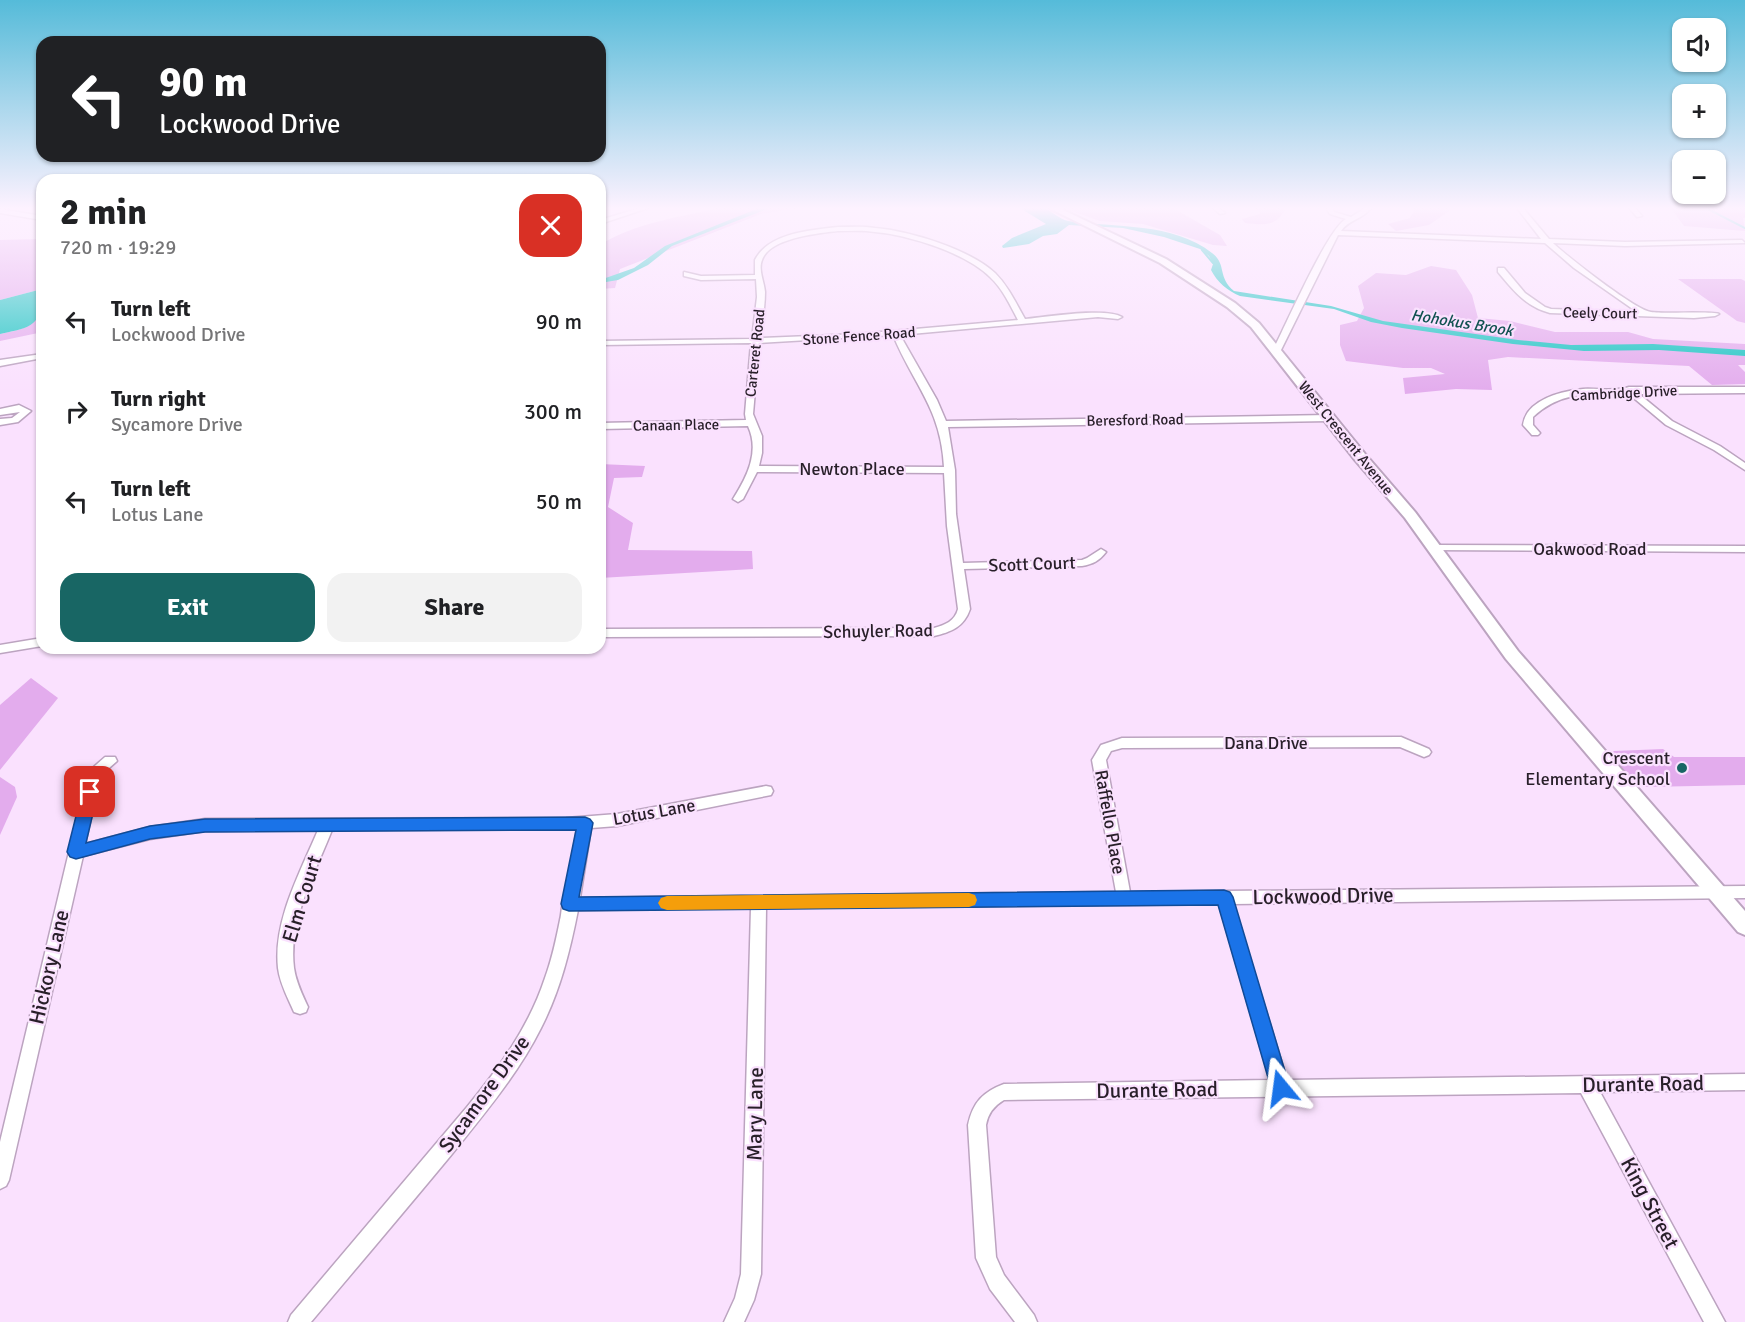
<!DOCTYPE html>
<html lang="en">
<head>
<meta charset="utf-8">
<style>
  :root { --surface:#fff; --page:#f2f2f2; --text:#202124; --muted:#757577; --accent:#186664 }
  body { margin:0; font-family:Signika,sans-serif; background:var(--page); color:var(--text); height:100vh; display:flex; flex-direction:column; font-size:22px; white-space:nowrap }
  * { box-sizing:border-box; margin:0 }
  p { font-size:20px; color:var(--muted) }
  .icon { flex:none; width:33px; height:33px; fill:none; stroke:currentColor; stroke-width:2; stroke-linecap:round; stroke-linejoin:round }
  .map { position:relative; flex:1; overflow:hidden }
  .details { position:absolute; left:36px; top:174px; width:570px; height:480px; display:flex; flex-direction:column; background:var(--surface); border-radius:18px; box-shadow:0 2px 4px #0004 }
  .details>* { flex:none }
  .hud { position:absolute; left:36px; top:36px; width:570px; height:126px; border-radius:18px; box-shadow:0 2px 4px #0004; background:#202124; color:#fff; overflow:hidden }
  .fabs { position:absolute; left:1672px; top:18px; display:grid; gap:12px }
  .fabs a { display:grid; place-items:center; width:54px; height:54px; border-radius:12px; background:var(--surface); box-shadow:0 2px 4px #0004; font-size:30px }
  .pin { position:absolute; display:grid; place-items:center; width:51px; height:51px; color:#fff; margin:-26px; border-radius:12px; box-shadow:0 3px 9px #0006 }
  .me { position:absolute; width:66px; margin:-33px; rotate:344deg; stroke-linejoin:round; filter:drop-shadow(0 0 4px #0008) }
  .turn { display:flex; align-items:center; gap:21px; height:126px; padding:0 24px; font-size:27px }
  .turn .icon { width:78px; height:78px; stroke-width:2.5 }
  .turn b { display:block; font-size:42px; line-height:51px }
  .round { display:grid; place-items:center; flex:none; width:63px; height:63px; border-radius:18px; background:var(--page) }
  .headline { display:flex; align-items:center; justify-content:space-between; height:102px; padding:0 24px }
  h1 { font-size:36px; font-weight:700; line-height:45px }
  .action { display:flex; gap:12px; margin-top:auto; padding:12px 24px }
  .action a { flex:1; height:69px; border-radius:18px; background:var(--accent); color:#fff; font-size:24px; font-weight:700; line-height:69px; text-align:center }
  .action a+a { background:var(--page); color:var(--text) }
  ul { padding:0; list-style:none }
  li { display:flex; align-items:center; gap:18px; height:90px; padding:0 24px }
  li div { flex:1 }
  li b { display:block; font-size:22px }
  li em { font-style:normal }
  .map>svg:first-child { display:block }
  .green { fill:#e3aced }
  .water { fill:#1ac5c2 }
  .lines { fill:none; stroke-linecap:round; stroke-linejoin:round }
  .stream { stroke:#1ac5c2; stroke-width:2 }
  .minor-casing { stroke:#bca4c0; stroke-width:3 }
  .major-casing { stroke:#bca4c0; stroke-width:4 }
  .minor { fill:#fff; fill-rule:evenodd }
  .major { fill:#fff; fill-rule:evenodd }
  .route { fill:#1a73e8; stroke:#114b97; stroke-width:1.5 }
  .slow { fill:#f59e0b }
  .poi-dot { fill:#186664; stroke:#fae1fe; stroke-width:2 }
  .labels { text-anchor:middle; stroke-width:4.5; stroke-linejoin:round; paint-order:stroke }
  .far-street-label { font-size:15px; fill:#281f29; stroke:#fae1fe }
  .far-water-label { font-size:16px; font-style:italic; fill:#105150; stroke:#fae1fe }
  .street-label { font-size:18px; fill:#281f29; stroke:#fae1fe }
  .poi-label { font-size:18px; fill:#281f29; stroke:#fae1fe; text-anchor:end }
  .near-street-label { font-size:21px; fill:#281f29; stroke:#fae1fe }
</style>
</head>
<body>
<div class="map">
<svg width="1745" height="1322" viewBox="0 0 1745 1322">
  <rect width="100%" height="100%" fill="#fae1fe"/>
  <g class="green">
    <path d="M719,208H798L761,214L620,269L615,288L600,289V245C634,223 680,217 719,208Z"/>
    <path d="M1063,208H1173L1220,235L1227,246L1213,245L1143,224L1100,221Z"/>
    <path d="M1250,208H1286C1276,227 1265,225 1245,223L1242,219L1260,214L1259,210Z"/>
    <path d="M1415,208H1449V211L1429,225L1396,231L1388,224L1410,218Z"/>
    <path d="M1671,208H1745V218H1743L1745,231L1684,226Z"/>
    <path d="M42,239V289L0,300V240Z"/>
    <path d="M1431,266L1456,270L1472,295L1478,318L1510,321L1555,332H1628L1653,339L1745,344V365H1738L1745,372V384L1712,385L1689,366L1508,357L1488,360L1492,390L1456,389L1405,394L1403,378L1445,374L1431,368H1403L1346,361L1340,345V325L1357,321L1364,308L1358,286L1376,273L1406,275Z"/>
    <path d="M1678,279H1741L1745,281V323L1737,321Z"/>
    <path d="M42,309V328L38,333L0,341V334C22,329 30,330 42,309Z"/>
    <path d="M600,464L645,466L642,477L614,478L608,507L633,523L628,550L752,551L753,569L600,578Z"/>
    <path d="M31,678L58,698L0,770V705Z"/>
    <path d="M1663,749L1674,757H1745V785L1645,787L1627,780L1609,760V754L1614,751Z"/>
    <path d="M0,777L15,787L17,797L0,835Z"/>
  </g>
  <g class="water">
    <path d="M759,208H770L672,246L648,265L618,280L600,283V280L634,268L665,246Z"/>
    <path d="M1020,208C1027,208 1037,206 1044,208C1052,211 1059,219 1068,221C1115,228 1173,222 1212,253C1227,264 1217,277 1234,291L1331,306L1383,321L1518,340L1571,345L1653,344L1745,350V356L1659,350L1584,351L1513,344L1402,328L1371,322L1334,309L1240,296C1228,291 1217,282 1211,270L1213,264L1209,256L1200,249L1164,237L1123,228L1069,225L1057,234L1043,236L1029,244L1003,248L1002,246L1012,238L1046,224Z"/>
    <path d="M42,289C42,326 33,327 0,334V300Z"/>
  </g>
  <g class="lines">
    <g class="stream">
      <path d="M1706,208L1745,228"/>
      <path d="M1202,250L1213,263"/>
    </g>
    <g class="minor-casing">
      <g id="minor">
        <path d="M640,208H648L600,224V220Z"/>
        <path d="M1213,208H1219L1225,213L1220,214Z"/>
        <path d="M1326,208H1332L1334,212L1351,217L1365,208H1371C1363,219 1348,220 1341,231L1541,239L1517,208H1523L1549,239L1625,242L1742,240L1745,243L1625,246L1553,243C1568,257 1635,310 1651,312C1663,314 1714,311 1719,314L1715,316L1694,318L1550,313C1526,307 1513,290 1498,272V268H1504L1525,293L1545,307L1551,309L1637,312L1574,268L1545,243L1338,235L1281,350L1274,352L1273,350C1285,327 1328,228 1346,219L1330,214Z"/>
        <path d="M1629,208H1635L1642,216L1637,217Z"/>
        <path d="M0,209L42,216V220L0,213Z"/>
        <path d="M838,227C851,227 863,226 875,228C910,231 969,249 995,273C1008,286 1016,303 1025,319C1046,317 1106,307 1122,317L1118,319L1098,317L900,335L937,400L946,421L1329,415L1334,418L1329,421L948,427L955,470L956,514L963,563L1082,560L1087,558L1101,549L1106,552C1099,561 1093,564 1082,566L964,569L970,609C964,627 951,632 934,636L600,637V629L934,628C945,625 955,621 958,609L947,526L944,473L757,472L743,499L738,502L733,499C747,477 760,452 748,426L600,429V423L746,420L745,414L751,343L600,345V341L752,339L757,297L756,279L701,280L684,276V272L701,276L755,275V260C768,233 812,230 838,227ZM838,231C851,231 863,230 875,232C909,235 966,253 990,277C1003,289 1010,305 1018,320L858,334L760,338C762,323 765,307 765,292C764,281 758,270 762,260C769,238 819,233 838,231ZM893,335C914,386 941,408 944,467L759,466L762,453V436L753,414L759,343Z"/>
        <path d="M42,354V358L0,366V360Z"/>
        <path d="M1629,387H1745V393L1639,394L1672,421L1720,446L1745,463V470L1714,450L1666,425L1629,394C1592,394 1562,390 1533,417V425L1540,433L1538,435H1532L1523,425C1526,400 1561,391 1583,389C1597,388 1615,392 1629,387Z"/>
        <path d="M19,405L31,411L18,422L0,425V419L12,418L20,412L0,415V409Z"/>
        <path d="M1435,545L1745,546V552L1431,550L1430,548Z"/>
        <path d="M42,638V646L0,653V645Z"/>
        <path d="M1401,737L1429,749L1431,752L1429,755L1424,757L1400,747L1122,748L1111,751L1106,760L1130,892L1745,886V898L1233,904L1287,1080L1745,1074V1090L1600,1092L1725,1322H1704L1581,1093L1004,1100C994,1106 988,1113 986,1125L996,1257L1004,1275L1034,1315L1037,1322H1015L990,1289L976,1258L968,1125C973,1102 983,1092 1004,1084L1270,1080L1219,904L766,908L761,1274L754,1300L744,1322H724L735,1298L741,1274L751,908L578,910C570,951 560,991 541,1028C518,1074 484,1114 452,1154C405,1211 358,1266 311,1322H288L291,1315L467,1107C499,1068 529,1027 545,978C552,959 556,940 560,920C562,913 561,904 565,899L577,829L332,830C315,873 288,921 294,968C296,982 302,994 308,1007L306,1012L300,1014L294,1012C288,998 280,984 278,968C273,921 300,873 318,830L205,831L150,839L83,856L9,1180L6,1186L0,1189V1142L88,772L105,757H115L117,761L101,775L85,844L150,827L205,819L566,818L617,814L766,786L771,787L773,791L771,795L766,796L617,826L591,828L580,898L1116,892L1092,760L1101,745L1122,738Z"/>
      </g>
    </g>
    <g class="major-casing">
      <path id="major" d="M1049,208H1059L1166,259L1235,303L1259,323L1365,454L1415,512L1518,651L1745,911V935L1738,932L1506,659L1405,518L1355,460L1251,327L1227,307L1160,263Z"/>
    </g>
    <use href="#minor" class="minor"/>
    <use href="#major" class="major"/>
  </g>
  <linearGradient id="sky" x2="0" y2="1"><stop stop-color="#55bbd9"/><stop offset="0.53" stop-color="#fdf2ff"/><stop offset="1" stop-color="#fdf2ff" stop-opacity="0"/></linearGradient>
  <rect width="1745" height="393" fill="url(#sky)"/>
  <path class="route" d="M90,786L95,788L98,792L86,843L150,826L205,819L585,817L590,819L593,823L579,897L1224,890L1230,892L1233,897L1290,1088L1287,1095L1281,1098L1274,1095L1271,1088L1218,905L569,911L563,909L561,904L576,830L205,832L150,839L76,859L70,857L67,852L82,792L85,788Z"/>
  <path class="slow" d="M969,893L975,895L977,900L975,905L969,907L667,910L661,908L658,903L661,898L667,896Z"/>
  <circle class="poi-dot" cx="1682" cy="768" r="6"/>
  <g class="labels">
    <g class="far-street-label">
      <text transform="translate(1600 313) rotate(1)" y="5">Ceely Court</text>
      <text transform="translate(859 336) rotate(-4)" y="5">Stone Fence Road</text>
      <text transform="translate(755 353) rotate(-84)" y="5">Carteret Road</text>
      <text transform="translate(1624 393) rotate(-3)" y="5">Cambridge Drive</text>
      <text transform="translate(1135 420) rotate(-1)" y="5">Beresford Road</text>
      <text transform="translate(676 425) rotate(-1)" y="5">Canaan Place</text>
      <text transform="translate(1346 438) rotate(51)" y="5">West Crescent Avenue</text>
    </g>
    <g class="far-water-label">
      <text transform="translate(1462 322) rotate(9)" y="6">Hohokus Brook</text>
    </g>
    <g class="street-label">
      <text x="852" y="475">Newton Place</text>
      <text x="1590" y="555">Oakwood Road</text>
      <text transform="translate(1032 564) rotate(-2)" y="6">Scott Court</text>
      <text transform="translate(878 631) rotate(-1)" y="6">Schuyler Road</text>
      <text x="1266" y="749">Dana Drive</text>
      <text transform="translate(654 812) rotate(-10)" y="6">Lotus Lane</text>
      <text transform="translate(1110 822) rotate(80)" y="6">Raffello Place</text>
    </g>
    <g class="poi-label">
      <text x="1670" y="764">Crescent<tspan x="1670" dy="21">Elementary School</tspan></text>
    </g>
    <g class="near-street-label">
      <text transform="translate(1323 896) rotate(-1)" y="7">Lockwood Drive</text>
      <text transform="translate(302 899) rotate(-73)" y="7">Elm Court</text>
      <text transform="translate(49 967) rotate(-77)" y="7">Hickory Lane</text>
      <text transform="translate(1643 1084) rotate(-1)" y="7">Durante Road</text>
      <text transform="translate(1157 1090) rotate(-1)" y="7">Durante Road</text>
      <text transform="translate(484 1094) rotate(-54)" y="7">Sycamore Drive</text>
      <text transform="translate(755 1114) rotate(-89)" y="7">Mary Lane</text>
      <text transform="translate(1650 1203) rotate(62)" y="7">King Street</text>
    </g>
  </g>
</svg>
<div class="fabs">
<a><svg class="icon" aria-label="sound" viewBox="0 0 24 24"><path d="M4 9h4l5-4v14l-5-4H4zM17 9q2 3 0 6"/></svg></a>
<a>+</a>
<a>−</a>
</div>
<div class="pin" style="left:90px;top:792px;background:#d93025"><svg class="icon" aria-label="arrive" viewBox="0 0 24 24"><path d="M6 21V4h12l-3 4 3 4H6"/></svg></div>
<svg class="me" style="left:1281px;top:1088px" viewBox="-20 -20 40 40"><path d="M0-17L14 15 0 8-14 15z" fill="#1a73e8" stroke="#fff" stroke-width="4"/></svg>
<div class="hud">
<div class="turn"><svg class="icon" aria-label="left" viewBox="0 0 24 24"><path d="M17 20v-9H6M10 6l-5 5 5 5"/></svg><div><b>90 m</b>Lockwood Drive</div></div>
</div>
<section class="details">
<div class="headline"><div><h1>2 min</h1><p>720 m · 19:29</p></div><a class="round" style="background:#d93025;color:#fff"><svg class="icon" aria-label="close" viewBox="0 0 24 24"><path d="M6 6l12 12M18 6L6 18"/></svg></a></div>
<ul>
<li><svg class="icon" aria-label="left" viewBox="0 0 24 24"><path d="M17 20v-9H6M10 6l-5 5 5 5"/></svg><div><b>Turn left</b><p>Lockwood Drive</p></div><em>90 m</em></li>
<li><svg class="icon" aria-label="right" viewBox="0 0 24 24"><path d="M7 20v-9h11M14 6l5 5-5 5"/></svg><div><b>Turn right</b><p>Sycamore Drive</p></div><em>300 m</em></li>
<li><svg class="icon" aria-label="left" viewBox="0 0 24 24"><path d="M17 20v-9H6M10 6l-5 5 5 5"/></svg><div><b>Turn left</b><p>Lotus Lane</p></div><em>50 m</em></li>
</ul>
<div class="action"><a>Exit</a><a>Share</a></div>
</section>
</div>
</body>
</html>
